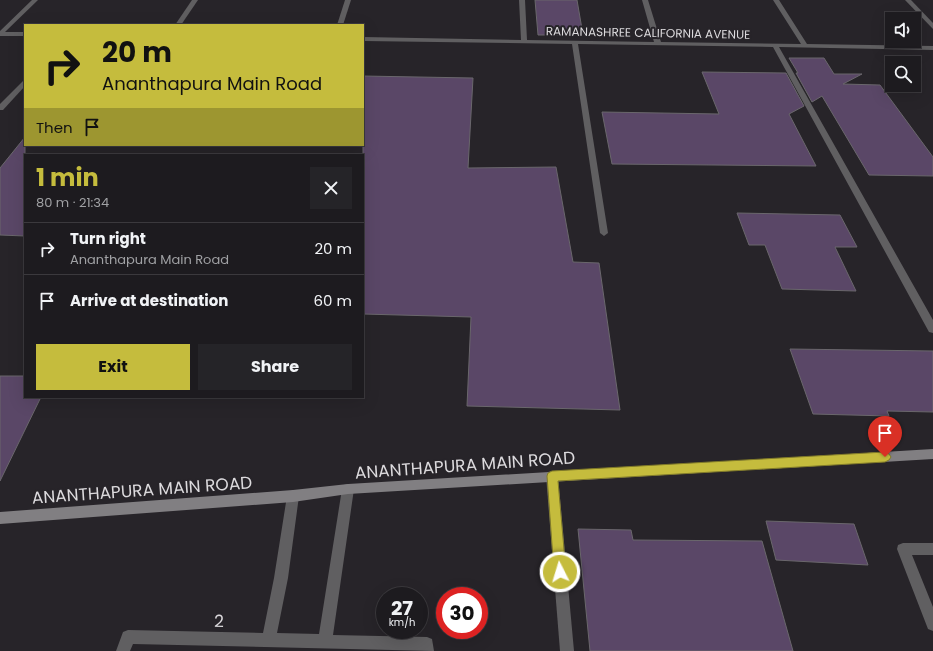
<!DOCTYPE html>
<html lang="en">
<head>
<meta charset="utf-8">
<style>
  :root { --surface:#1d1b1f; --page:#252428; --text:#f1f3f6; --muted:#a0a1a4; --line:#3b393d; --accent:#c5bc3d }
  body { margin:0; font-family:Poppins,sans-serif; background:var(--page); color:var(--text); height:100vh; display:flex; flex-direction:column; font-size:15px; white-space:nowrap }
  * { box-sizing:border-box; margin:0 }
  p { font-size:13px; color:var(--muted) }
  .icon { flex:none; width:22px; height:22px; fill:none; stroke:currentColor; stroke-width:2; stroke-linecap:round; stroke-linejoin:round }
  .map { position:relative; flex:1; overflow:hidden }
  .side { position:absolute; left:24px; top:154px; width:340px; height:244px; display:flex; flex-direction:column; background:var(--surface); border-radius:0px; box-shadow:0 4px 16px #0002,0 0 0 1px var(--line) }
  .side>* { flex:none }
  .banner { position:absolute; left:24px; top:24px; width:340px; height:122px; border-radius:0px; box-shadow:0 4px 16px #0002,0 0 0 1px var(--line); background:#c5bc3d; color:#111; overflow:hidden }
  .fabs { position:absolute; left:885px; top:12px; display:grid; gap:8px }
  .fabs a { display:grid; place-items:center; width:36px; height:36px; border-radius:0px; background:var(--surface); box-shadow:0 4px 16px #0002,0 0 0 1px var(--line); font-size:20px }
  .speed { position:absolute; left:376px; top:587px; display:flex; gap:8px; font-size:20px; font-weight:700; text-align:center }
  .speed>* { display:grid; place-content:center; width:52px; height:52px; border-radius:50%; background:var(--surface); box-shadow:0 4px 16px #0002,0 0 0 1px var(--line); line-height:1 }
  .speed small { font-size:10px; font-weight:400 }
  .speed .limit { border:6px solid #d22; background:#fff; color:#111 }
  .pin { position:absolute; display:grid; place-items:center; width:34px; height:34px; color:#fff; margin:-41px -17px; border-radius:50% 50% 50% 0; rotate:-45deg; box-shadow:0 0 4px #0007 }
  .pin .icon { rotate:45deg }
  .me { position:absolute; width:44px; margin:-22px; rotate:355deg; stroke-linejoin:round; filter:drop-shadow(0 0 3px #0008) }
  .turn { display:flex; align-items:center; gap:14px; height:84px; padding:0 12px; font-size:18px }
  .turn .icon { width:52px; height:52px; stroke-width:2.5 }
  .turn b { display:block; font-size:28px; line-height:34px }
  .then { display:flex; align-items:center; height:38px; padding:0 12px; background:#0003; gap:8px; font-size:15px }
  .round { display:grid; place-items:center; flex:none; width:42px; height:42px; border-radius:0px; background:var(--page) }
  .head { display:flex; align-items:center; justify-content:space-between; height:68px; padding:0 12px }
  h1 { font-size:24px; font-weight:700; line-height:30px; color:var(--accent) }
  .cta { display:flex; gap:8px; margin-top:auto; padding:8px 12px }
  .cta a { flex:1; height:46px; border-radius:0px; background:var(--accent); color:#111; font-size:16px; font-weight:700; line-height:46px; text-align:center }
  .cta a+a { background:var(--page); color:var(--text) }
  ul { padding:0; list-style:none }
  li { display:flex; align-items:center; gap:12px; height:52px; padding:0 12px; border-top:1px solid var(--line) }
  li div { flex:1 }
  li b { display:block; font-size:15px }
  li em { font-style:normal }
  .map>svg:first-child { display:block }
  .building { fill:#5a4767; stroke:#6a676c }
  .lines { fill:none; stroke-linecap:round; stroke-linejoin:round }
  .street { fill:#605f61; fill-rule:evenodd }
  .secondary { fill:#817f82; fill-rule:evenodd }
  .route { fill:#c5bc3d; stroke:#807a28 }
  .labels { text-anchor:middle; stroke-width:4; stroke-linejoin:round; paint-order:stroke }
  .far-street-label { font-size:12px; fill:#dcdadd; stroke:#272429 }
  .near-street-label { font-size:17px; fill:#dcdadd; stroke:#272429 }
</style>
</head>
<body>
<div class="map">
<svg width="933" height="651" viewBox="0 0 933 651">
  <rect width="100%" height="100%" fill="#272429"/>
  <g class="building">
    <path d="M535,0H577L583,35H538Z"/>
    <path d="M789,58H824L834,74H862L843,84L880,85L933,157V176L869,175L822,96L812,102L796,73H798Z"/>
    <path d="M702,72L786,73L804,106L789,114L816,166L612,164L602,112L719,114Z"/>
    <path d="M363,76L473,78L468,168L556,167L573,262L599,263L620,410L467,406L471,317L363,314Z"/>
    <path d="M25,137V236L0,235V168Z"/>
    <path d="M737,213L840,215L857,247H835L856,291L782,289L765,245H749Z"/>
    <path d="M790,349L933,351V412L887,411L889,416L813,414Z"/>
    <path d="M0,376H25V397H41L0,481Z"/>
    <path d="M766,521L854,524L868,565L776,560Z"/>
    <path d="M578,529L631,530L633,540L762,541L793,651H590Z"/>
  </g>
  <g class="lines">
    <g class="street">
      <path d="M32,0H38L5,32H25V36H0V31Z"/>
      <path d="M192,0H198L181,25H175Z"/>
      <path d="M345,0H351L343,25H337Z"/>
      <path d="M519,0H525L527,40L654,42L642,0H648L661,42L801,44L773,0H779L807,44L933,46V50L779,47L933,320V333L929,332L773,47L578,44L608,233L604,236L600,233L572,44L363,41V37L521,40Z"/>
      <path d="M905,0H911L933,23V29Z"/>
      <path d="M25,80V86L3,110H0V104L23,81Z"/>
      <path d="M552,471L556,472L558,476L574,651H560L546,476L548,472Z"/>
      <path d="M348,484L352,485L354,489L333,635L427,637L432,639L434,651L133,644L130,651H116L123,632L128,630L263,633L274,578L287,496L289,492L293,490L297,492L299,496L288,578L277,633L319,634L342,489L344,485Z"/>
      <path d="M903,543H933V555H912L933,607V631L928,629L897,549L898,545Z"/>
    </g>
    <path class="secondary" d="M933,449V459L348,494L293,502L0,524V512L293,490L348,484Z"/>
  </g>
  <path class="route" d="M885,452L889,454L891,457L889,460L885,462L558,481L566,572L565,576L560,577L556,576L554,572L547,476L548,473L552,471Z"/>
  <g class="labels">
    <g class="far-street-label">
      <text transform="translate(648 33) rotate(1)" y="4">RAMANASHREE CALIFORNIA AVENUE</text>
    </g>
    <g class="near-street-label">
      <text transform="translate(465 465) rotate(-4)" y="6">ANANTHAPURA MAIN ROAD</text>
      <text transform="translate(142 490) rotate(-4)" y="6">ANANTHAPURA MAIN ROAD</text>
      <text transform="translate(219 621) rotate(1)" y="6">2</text>
    </g>
  </g>
</svg>
<div class="fabs">
<a><svg class="icon" aria-label="sound" viewBox="0 0 24 24"><path d="M4 9h4l5-4v14l-5-4H4zM17 9q2 3 0 6"/></svg></a>
<a><svg class="icon" aria-label="search" viewBox="0 0 24 24"><circle cx="10" cy="10" r="6"/><path d="M15 15l6 6"/></svg></a>
</div>
<div class="speed"><div>27<small>km/h</small></div><div class="limit">30</div></div>
<div class="pin" style="left:885px;top:457px;background:#d93025"><svg class="icon" aria-label="arrive" viewBox="0 0 24 24"><path d="M6 21V4h12l-3 4 3 4H6"/></svg></div>
<svg class="me" style="left:560px;top:572px" viewBox="-20 -20 40 40"><circle r="17" fill="#c5bc3d" stroke="#fff" stroke-width="3"/><path d="M0-11L8 9 0 5-8 9z" fill="#fff"/></svg>
<div class="banner">
<div class="turn"><svg class="icon" aria-label="right" viewBox="0 0 24 24"><path d="M7 20v-9h11M14 6l5 5-5 5"/></svg><div><b>20 m</b>Ananthapura Main Road</div></div>
<div class="then">Then<svg class="icon" aria-label="arrive" viewBox="0 0 24 24"><path d="M6 21V4h12l-3 4 3 4H6"/></svg></div>
</div>
<section class="side">
<div class="head"><div><h1>1 min</h1><p>80 m · 21:34</p></div><a class="round"><svg class="icon" aria-label="close" viewBox="0 0 24 24"><path d="M6 6l12 12M18 6L6 18"/></svg></a></div>
<ul>
<li><svg class="icon" aria-label="right" viewBox="0 0 24 24"><path d="M7 20v-9h11M14 6l5 5-5 5"/></svg><div><b>Turn right</b><p>Ananthapura Main Road</p></div><em>20 m</em></li>
<li><svg class="icon" aria-label="arrive" viewBox="0 0 24 24"><path d="M6 21V4h12l-3 4 3 4H6"/></svg><div><b>Arrive at destination</b></div><em>60 m</em></li>
</ul>
<div class="cta"><a>Exit</a><a>Share</a></div>
</section>
</div>
</body>
</html>
